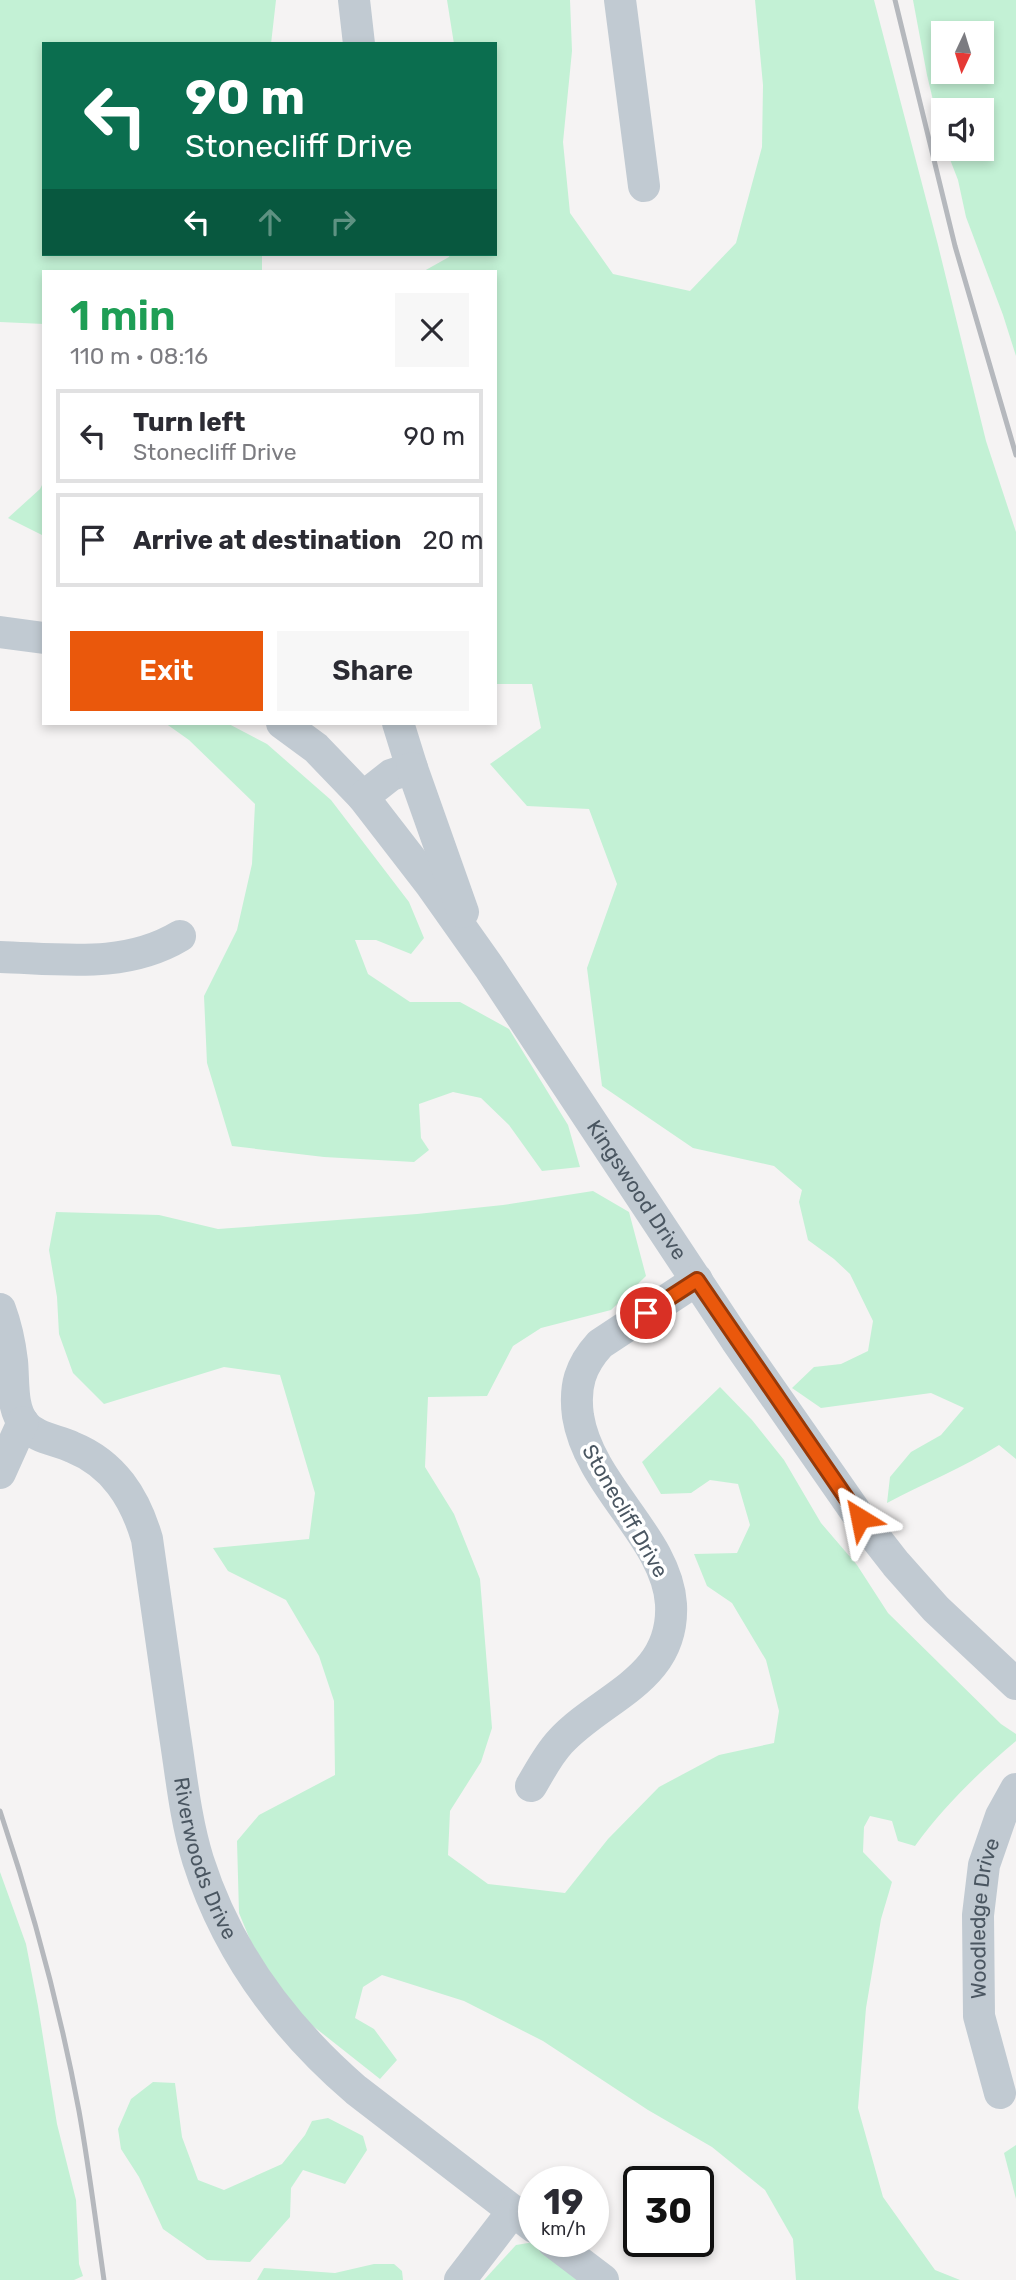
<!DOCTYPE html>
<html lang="en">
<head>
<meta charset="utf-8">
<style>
  :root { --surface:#fff; --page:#f7f7f7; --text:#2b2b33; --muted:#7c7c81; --line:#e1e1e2; --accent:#ea580c }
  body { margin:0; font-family:Rubik,sans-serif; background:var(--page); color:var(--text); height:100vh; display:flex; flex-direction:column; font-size:26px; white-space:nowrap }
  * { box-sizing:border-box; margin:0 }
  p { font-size:23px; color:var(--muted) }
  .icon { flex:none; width:38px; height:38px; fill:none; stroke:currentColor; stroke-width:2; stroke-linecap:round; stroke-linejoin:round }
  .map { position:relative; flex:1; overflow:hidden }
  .panel { position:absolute; left:42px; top:270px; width:455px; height:455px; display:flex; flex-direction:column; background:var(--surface); border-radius:0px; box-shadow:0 4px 10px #0003 }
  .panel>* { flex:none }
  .banner { position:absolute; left:42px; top:42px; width:455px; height:214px; border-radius:0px; box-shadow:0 4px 10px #0003; background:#0b6e4f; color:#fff; overflow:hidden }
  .needle { width:46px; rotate:184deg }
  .buttons { position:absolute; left:931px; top:21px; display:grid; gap:14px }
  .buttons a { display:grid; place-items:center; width:63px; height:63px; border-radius:0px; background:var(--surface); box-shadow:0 4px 10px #0003; font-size:35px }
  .speed { position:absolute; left:518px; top:2166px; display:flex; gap:14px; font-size:35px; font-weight:700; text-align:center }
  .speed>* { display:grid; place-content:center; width:91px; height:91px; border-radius:50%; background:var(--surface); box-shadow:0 4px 10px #0003; line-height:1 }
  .speed small { font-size:18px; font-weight:400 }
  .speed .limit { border:4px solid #111; border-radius:10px; background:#fff; color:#111 }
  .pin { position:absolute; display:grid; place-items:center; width:60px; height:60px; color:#fff; margin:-30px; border:4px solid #fff; border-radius:50%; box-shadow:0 2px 7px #0007 }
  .me { position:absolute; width:77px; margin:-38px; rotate:325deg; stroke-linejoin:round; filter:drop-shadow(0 0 5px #0008) }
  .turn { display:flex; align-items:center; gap:24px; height:147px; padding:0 28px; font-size:32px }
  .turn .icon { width:91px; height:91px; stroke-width:2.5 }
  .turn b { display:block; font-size:49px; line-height:60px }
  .lanes { display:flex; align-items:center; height:66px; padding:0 28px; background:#0003; justify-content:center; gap:35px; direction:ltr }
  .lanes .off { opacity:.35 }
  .round { display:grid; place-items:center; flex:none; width:74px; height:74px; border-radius:0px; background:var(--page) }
  .head { display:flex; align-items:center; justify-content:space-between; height:119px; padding:0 28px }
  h1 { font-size:42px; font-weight:600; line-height:52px; color:#1e9e55 }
  .cta { display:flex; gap:14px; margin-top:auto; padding:14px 28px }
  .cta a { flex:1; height:80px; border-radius:0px; background:var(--accent); color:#fff; font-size:28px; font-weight:600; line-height:80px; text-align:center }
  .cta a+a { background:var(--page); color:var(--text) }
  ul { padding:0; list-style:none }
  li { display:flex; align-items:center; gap:21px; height:94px; margin:0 14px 10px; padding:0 14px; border:4px solid var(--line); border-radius:0px }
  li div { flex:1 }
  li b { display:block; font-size:26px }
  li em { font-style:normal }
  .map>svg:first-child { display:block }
  .green { fill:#c3f1d5; fill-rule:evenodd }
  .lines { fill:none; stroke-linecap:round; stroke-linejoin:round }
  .minor { stroke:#c1cad2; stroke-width:32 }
  .rail { stroke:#b5b8bd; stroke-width:5 }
  .route-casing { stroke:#983908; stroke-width:18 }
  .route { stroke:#ea580c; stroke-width:12 }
  .labels { text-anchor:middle; stroke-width:7; stroke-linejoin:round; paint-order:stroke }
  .street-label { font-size:21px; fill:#4a5661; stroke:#fff }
</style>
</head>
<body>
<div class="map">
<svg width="1016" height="2280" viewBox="0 0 1016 2280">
  <rect width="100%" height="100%" fill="#f5f3f3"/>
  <g class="green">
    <path d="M0,0H276L271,44H44V254H262V271H44V324L0,322Z"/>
    <path d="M447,0H570L572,51L563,142L570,213L613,274L690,291L736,243L762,147L763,85L755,0H874L938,245L986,441L1016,532V1459L999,1445C963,1468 924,1483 887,1503L890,1477L911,1452L941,1435L964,1408L931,1393L821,1408L792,1388L814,1367L841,1364L868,1351L873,1321L850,1274L834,1259L808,1240L799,1202L802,1190L774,1166L693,1148L602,1086L587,968L617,884L589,809L527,806L490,764L541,728L532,684H495V271H424L449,257L450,254H495V44H454Z"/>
    <path d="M913,0H1016V356L1003,315L966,217L958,180L946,149H982V110H943V142L927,75ZM943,33H982V72H943Z"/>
    <path d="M44,481V536L8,518L40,489Z"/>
    <path d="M165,723H227L267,744L331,800L409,902L424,938L411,954L376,940H355L368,974L410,1002H460L509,1029L568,1125L580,1167L542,1171L509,1125L481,1098L453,1092L419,1104L421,1138L429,1150L414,1162L324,1157L232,1146L207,1063L204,996L237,930L252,864L255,804L189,740Z"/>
    <path d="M593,1191L629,1212L646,1276L611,1310L541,1328L513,1346L487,1396L428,1397L425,1467L454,1514L480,1579L492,1728L481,1762L450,1811L448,1855L488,1884L565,1893L608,1839L659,1787L719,1755L774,1743L779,1711L766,1660L732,1603L707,1586L694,1554L737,1553L750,1525L738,1484L710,1480L691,1493L661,1494L642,1462L720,1387L752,1420L784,1460L821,1523L857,1565L888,1613L1001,1724L1016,1734V1741C978,1773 944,1806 915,1846L898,1841L892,1821L870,1816L864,1827L863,1852L892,1882L881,1919L866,2008L858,2108L883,2197L935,2270L960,2280H796L793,2239L765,2190L712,2147L648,2110L543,2041L464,2001L382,1975L363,1987L355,2018L374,2029L397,2060L380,2079L294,2011L256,1954L239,1913L237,1841L259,1815L335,1775L334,1701L319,1656L286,1600L228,1571L213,1548L309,1539L315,1493L280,1375L224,1367L104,1404L73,1373L59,1334L57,1297L49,1250L56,1212L159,1215L218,1229L417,1214L503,1205Z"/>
    <path d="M0,1872L26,1944L38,2006L57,2124L76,2200L79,2264L83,2276L74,2280H0Z"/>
    <path d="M153,2082L175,2083L182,2137L198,2180L224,2190L282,2164L305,2135L312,2121L328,2118L363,2136L367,2150L345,2184L303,2170L291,2188L290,2217L250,2262L207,2260L163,2229L139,2177L121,2149L118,2129L131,2099Z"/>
    <path d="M1016,2145V2199L1004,2153Z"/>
    <path d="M534,2242L580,2280H484L516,2245Z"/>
    <path d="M374,2264H394L402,2271L403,2280H257L264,2268L335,2273Z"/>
  </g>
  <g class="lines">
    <g class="minor">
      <path d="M354,0L359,44"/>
      <path d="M620,0L644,186"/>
      <path d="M0,632L44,638"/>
      <path d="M282,723L316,748L363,797"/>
      <path id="s1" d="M398,723L412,768L391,775L363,797L431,885L489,967L736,1340L860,1518L896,1564L936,1609L1016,1684"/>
      <path d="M412,768L463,912"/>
      <path d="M0,957C62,959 125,969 180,936"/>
      <path id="s2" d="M0,1309C6,1325 10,1344 12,1361C14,1382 11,1407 24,1424C35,1438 57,1440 72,1447C114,1464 135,1498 147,1539C156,1603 165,1666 174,1729C181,1773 185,1818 198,1860C227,1951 284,2028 356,2090L534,2227"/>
      <path d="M0,1473L23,1422"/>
      <path d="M531,1786C540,1771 548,1755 560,1742C602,1696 675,1680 671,1604C667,1538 589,1486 578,1416C574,1386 580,1366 600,1344L697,1280"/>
      <path id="s3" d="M1000,2093L979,2016L978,1915L984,1865L1001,1816L1016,1789"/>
      <path d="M553,2242L603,2280"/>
      <path d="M460,2280L513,2211"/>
    </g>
    <g class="rail">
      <path d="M895,0L955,246L1016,455"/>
      <path d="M0,1811C33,1909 60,2009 79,2111C89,2167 96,2224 104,2280"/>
    </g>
  </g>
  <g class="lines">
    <g class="route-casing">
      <path id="route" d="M646,1313L697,1280L860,1518"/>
    </g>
    <use href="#route" class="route"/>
  </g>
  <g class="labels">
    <g class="street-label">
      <text dy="7" stroke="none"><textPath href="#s1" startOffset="584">Kingswood Drive</textPath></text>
      <text transform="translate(625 1511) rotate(60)" y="7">Stonecliff Drive</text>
      <text dy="7" stroke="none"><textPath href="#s2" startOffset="621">Riverwoods Drive</textPath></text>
      <text dy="7" stroke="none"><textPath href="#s3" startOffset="178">Woodledge Drive</textPath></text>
    </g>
  </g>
</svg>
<div class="buttons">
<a><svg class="needle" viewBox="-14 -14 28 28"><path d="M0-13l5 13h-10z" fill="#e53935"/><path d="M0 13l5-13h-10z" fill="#7c7c81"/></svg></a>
<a><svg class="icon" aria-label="sound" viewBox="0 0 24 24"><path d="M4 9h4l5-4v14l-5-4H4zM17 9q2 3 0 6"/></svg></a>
</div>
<div class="speed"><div>19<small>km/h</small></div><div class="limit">30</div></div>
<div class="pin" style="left:646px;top:1313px;background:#d93025"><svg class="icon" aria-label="arrive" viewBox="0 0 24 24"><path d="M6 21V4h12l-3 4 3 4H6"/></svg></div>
<svg class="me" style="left:860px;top:1518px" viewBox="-20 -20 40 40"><path d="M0-17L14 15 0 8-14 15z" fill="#ea580c" stroke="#fff" stroke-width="4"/></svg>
<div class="banner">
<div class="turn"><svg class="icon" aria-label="left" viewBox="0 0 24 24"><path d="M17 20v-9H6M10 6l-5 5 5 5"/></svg><div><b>90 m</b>Stonecliff Drive</div></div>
<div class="lanes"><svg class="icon" aria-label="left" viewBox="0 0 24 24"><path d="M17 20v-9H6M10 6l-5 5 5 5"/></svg><svg class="icon off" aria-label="ahead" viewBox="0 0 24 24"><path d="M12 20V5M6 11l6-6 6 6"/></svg><svg class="icon off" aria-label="right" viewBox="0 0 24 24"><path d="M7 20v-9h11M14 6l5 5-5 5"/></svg></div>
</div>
<section class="panel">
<div class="head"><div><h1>1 min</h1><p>110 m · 08:16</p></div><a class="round"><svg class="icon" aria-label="close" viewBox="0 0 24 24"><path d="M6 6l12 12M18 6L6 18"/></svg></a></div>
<ul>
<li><svg class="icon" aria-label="left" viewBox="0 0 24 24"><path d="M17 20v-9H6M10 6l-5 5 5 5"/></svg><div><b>Turn left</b><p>Stonecliff Drive</p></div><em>90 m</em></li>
<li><svg class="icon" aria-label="arrive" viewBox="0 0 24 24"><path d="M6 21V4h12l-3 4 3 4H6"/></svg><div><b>Arrive at destination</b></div><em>20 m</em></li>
</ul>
<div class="cta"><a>Exit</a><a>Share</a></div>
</section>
</div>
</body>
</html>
